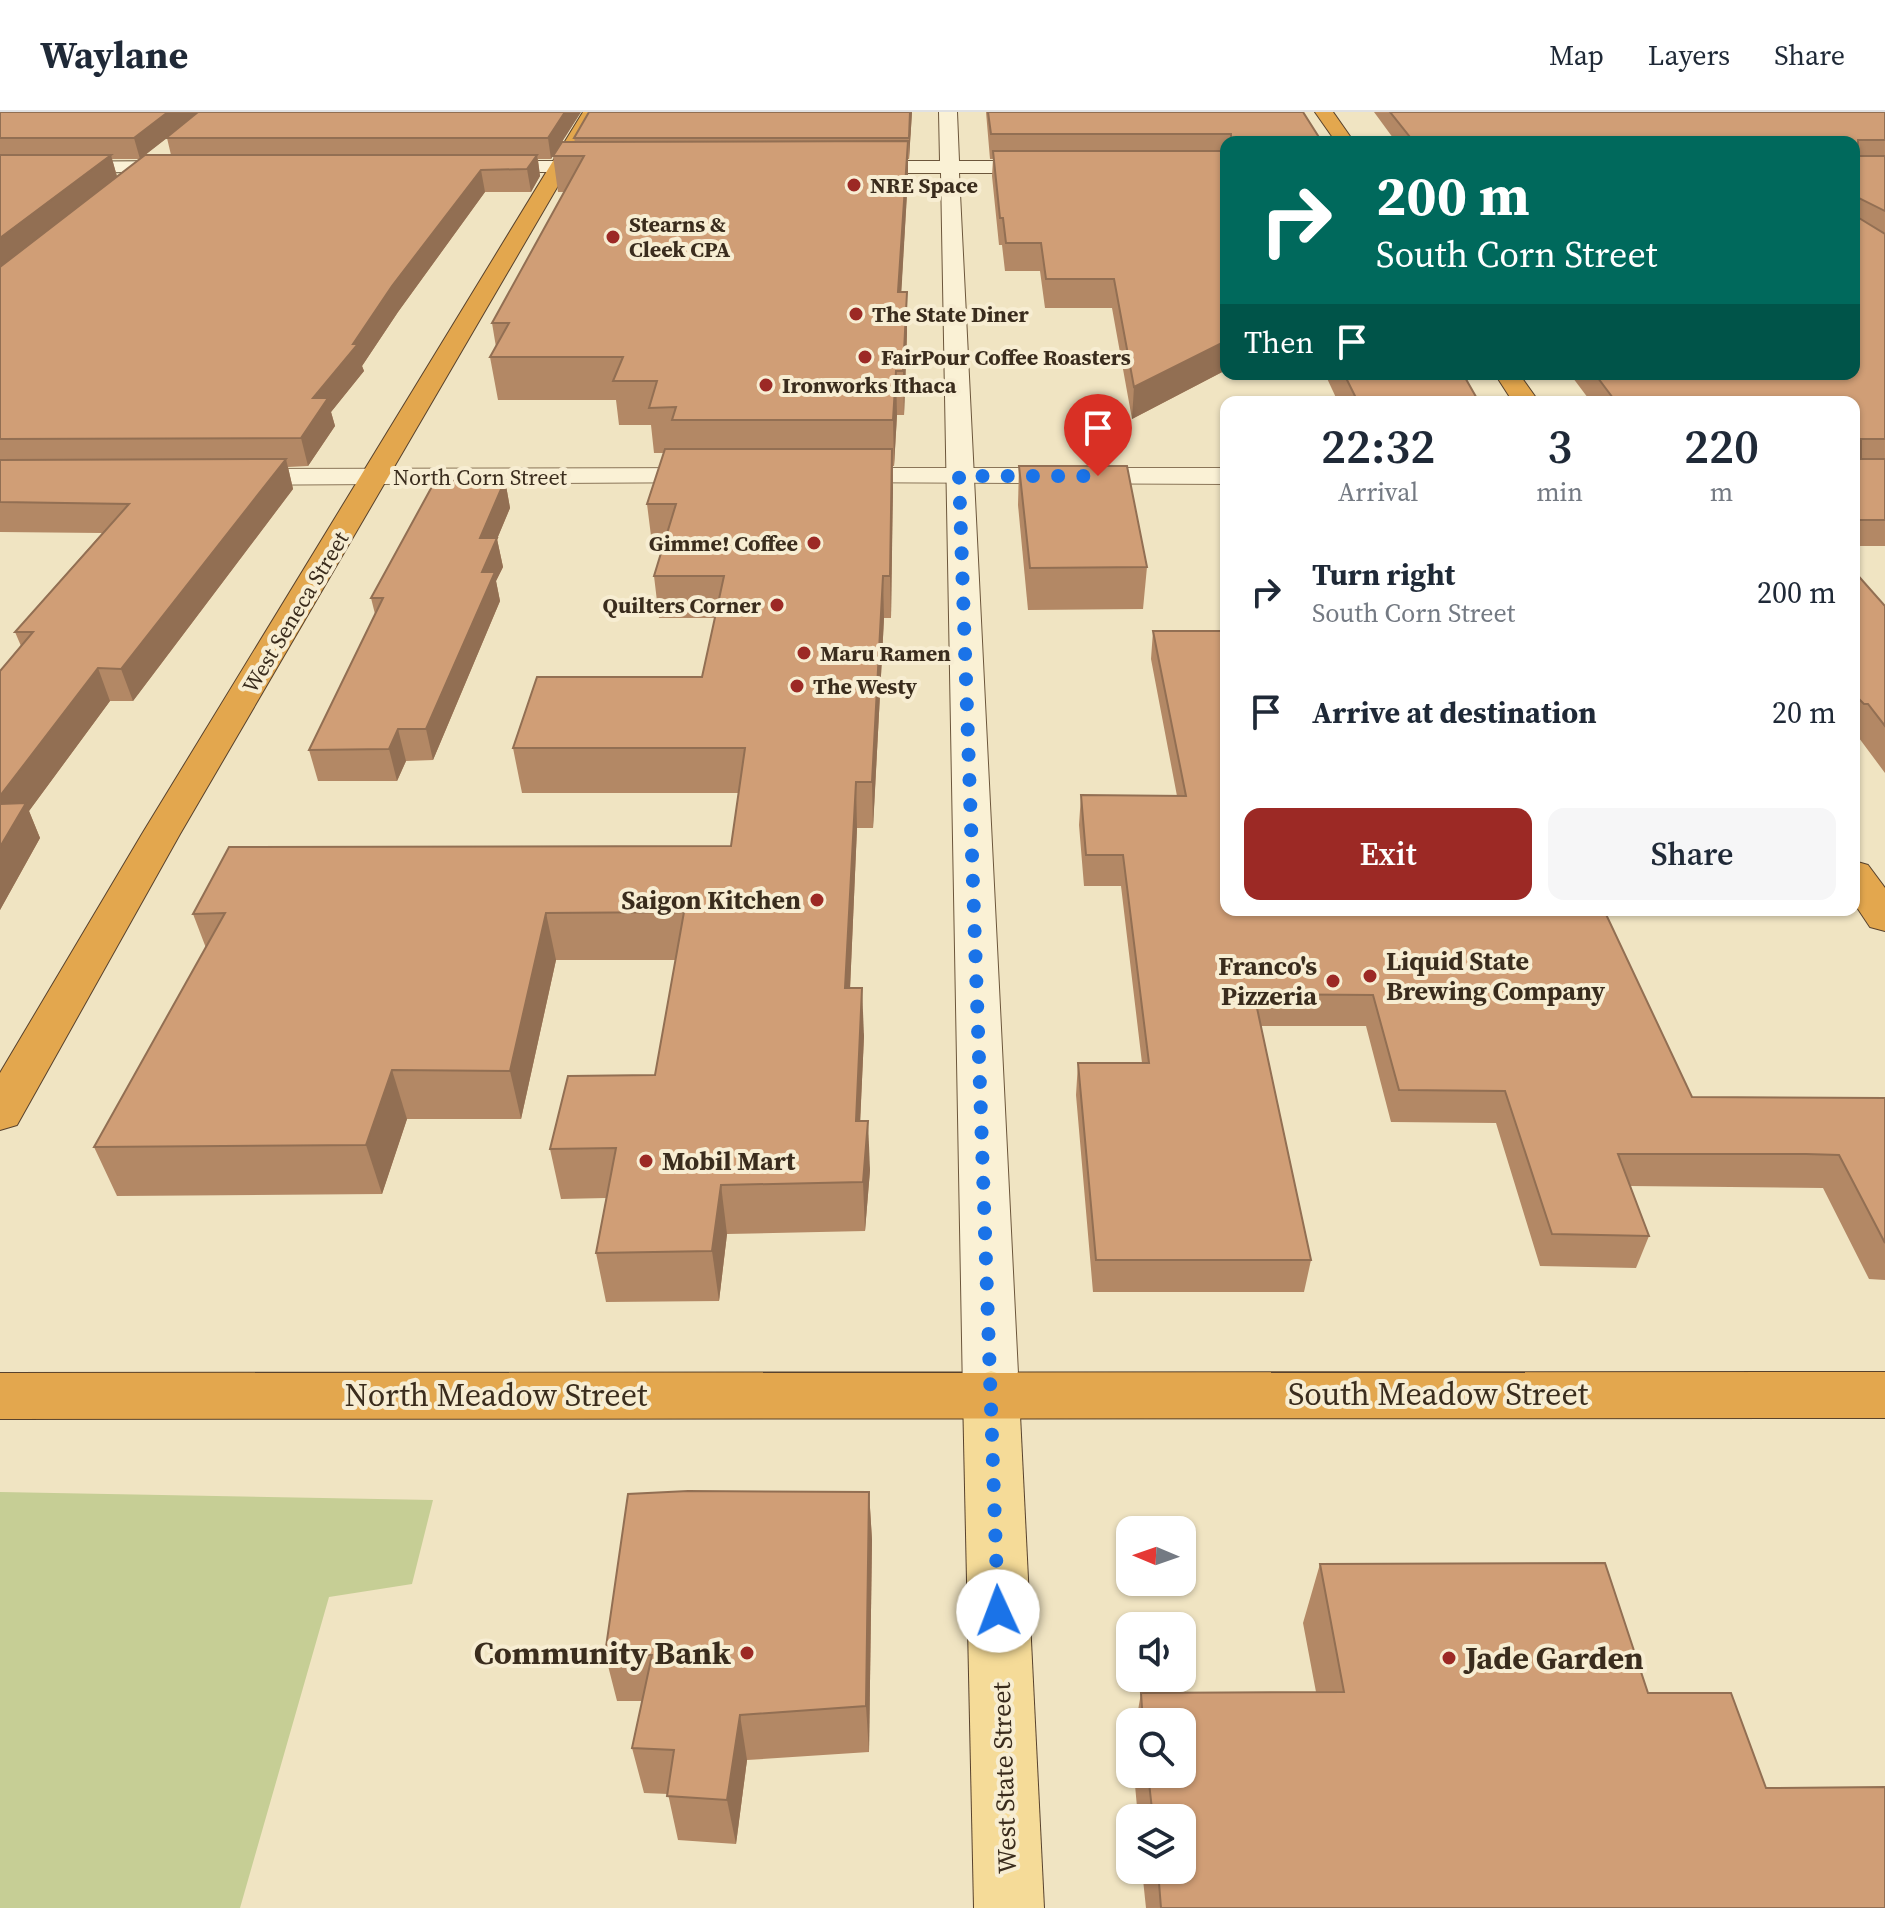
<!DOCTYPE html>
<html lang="en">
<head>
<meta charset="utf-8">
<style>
  :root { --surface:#fff; --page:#f6f6f7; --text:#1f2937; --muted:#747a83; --line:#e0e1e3; --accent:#9c2925 }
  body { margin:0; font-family:"Source Serif 4",serif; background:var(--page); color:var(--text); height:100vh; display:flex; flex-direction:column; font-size:30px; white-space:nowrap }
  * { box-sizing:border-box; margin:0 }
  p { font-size:26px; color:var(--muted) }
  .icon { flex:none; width:44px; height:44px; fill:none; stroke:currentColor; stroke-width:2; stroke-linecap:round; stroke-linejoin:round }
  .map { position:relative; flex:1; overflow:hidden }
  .panel { position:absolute; left:1220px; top:284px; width:640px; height:520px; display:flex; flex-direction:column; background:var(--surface); border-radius:16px; box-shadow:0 2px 6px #0004 }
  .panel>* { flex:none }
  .guide { position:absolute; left:1220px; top:24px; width:640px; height:244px; border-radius:16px; box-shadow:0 2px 6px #0004; background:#00695c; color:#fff; overflow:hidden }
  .needle { width:52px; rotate:272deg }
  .controls { position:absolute; left:1116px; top:1404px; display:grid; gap:16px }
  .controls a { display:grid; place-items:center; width:80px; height:80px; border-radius:16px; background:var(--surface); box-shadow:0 2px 6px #0004; font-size:40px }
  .pin { position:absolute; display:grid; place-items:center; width:68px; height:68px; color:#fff; margin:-82px -34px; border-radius:50% 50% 50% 0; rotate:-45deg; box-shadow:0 0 8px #0007 }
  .pin .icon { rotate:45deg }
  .me { position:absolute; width:88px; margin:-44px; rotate:358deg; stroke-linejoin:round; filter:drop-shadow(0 0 6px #0008) }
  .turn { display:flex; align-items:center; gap:28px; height:168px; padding:0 24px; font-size:36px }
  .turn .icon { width:104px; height:104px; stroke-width:2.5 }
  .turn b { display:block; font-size:56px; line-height:68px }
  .then { display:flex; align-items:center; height:76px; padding:0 24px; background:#0003; gap:16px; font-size:30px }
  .eta { display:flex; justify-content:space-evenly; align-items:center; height:136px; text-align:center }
  .eta b { font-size:48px; font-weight:600; line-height:56px }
  .action { display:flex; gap:16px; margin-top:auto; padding:16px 24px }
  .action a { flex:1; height:92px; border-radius:16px; background:var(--accent); color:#fff; font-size:32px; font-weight:600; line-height:92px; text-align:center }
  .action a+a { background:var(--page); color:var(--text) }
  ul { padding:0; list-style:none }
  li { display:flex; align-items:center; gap:24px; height:120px; padding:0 24px }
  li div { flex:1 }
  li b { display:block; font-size:30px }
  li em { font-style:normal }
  header { display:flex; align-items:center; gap:48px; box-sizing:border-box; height:112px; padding:0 40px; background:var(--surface); border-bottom:2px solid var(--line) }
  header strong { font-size:38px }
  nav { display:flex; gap:44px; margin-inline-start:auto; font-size:28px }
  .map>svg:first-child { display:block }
  .green { fill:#c6ce95 }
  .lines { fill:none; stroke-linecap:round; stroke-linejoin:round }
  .street-casing { stroke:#8a7558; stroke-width:2 }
  .secondary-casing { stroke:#6c563b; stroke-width:2 }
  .primary-casing { stroke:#58422d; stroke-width:2 }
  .highway-casing { stroke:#58422d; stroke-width:2 }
  .street { fill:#faf1d5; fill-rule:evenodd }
  .secondary { fill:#faf1d5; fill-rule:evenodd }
  .primary { fill:#f5db98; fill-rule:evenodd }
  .highway { fill:#e3a74e; fill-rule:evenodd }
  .wall { fill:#b38865; fill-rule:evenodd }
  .shaded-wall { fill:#926f53 }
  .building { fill:#d09e76; stroke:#926f53; stroke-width:2 }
  .route { stroke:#1a73e8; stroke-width:14; stroke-dasharray:0 25.2 }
  .poi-dot { fill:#9c2925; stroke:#f7edd2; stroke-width:3 }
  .labels { text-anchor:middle; stroke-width:8; stroke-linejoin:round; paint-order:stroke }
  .far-poi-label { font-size:22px; font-weight:bold; fill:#3a2c1d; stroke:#f7edd2; text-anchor:start }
  .far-street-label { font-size:22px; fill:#3a2c1d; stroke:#f7edd2 }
  .poi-label { font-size:26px; font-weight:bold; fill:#3a2c1d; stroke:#f7edd2; text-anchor:end }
  .street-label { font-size:26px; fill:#3a2c1d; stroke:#f7edd2 }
  .near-street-label { font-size:32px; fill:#3a2c1d; stroke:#f7edd2 }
  .near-poi-label { font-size:32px; font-weight:bold; fill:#3a2c1d; stroke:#f7edd2; text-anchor:end }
</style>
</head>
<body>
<header>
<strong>Waylane</strong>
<nav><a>Map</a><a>Layers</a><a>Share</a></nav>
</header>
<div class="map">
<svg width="1885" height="1796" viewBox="0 0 1885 1796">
  <rect width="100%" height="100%" fill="#f0e4c2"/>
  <path class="green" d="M0,1380L433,1388L412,1472L329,1485L240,1796H0Z"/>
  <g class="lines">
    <g class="street-casing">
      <g id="street">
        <path d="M718,356L728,358L732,364L728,370L230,373L220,371L216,365L220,359L230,357Z"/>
        <path d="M834,356H1226V372L824,370L820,364L824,358Z"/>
      </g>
    </g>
    <g class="secondary-casing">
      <g id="secondary">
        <path d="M939,0H957L959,49H1054L1063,55L1054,61H959L1019,1282L1011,1298L991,1305L971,1298L963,1282L941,61H846L837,55L846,49H940Z"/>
        <path d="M190,49L199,55L197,59L0,62V50Z"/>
        <path d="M478,49H610L619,55L610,61L471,59L469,55L471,51Z"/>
      </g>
    </g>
    <g class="primary-casing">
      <path id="primary" d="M991,1259L1011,1266L1019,1282L1044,1796H974L963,1282L971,1266Z"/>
    </g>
    <g class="highway-casing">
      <g id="highway">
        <path d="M583,0H601L180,722L17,1013L0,1018V961L142,722Z"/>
        <path d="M1315,0H1333L1354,30H1336Z"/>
        <path d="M1495,262H1519L1539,290H1513Z"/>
        <path d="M1854,749L1868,753L1885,776V819L1870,815L1854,791Z"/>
        <path d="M1885,1260V1306L0,1307V1261Z"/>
      </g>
    </g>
    <use href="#street" class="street"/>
    <use href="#secondary" class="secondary"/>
    <use href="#primary" class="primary"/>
    <use href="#highway" class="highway"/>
  </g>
  <g class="wall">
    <path d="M0,0H581L551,47H538L540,64L531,80H485L398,200L362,254L364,259L331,300L335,314L308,354L288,355L293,377L133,589H110L29,699L40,726L0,798V559L21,534L15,520L102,421L0,420ZM167,26L171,43H145L154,36ZM112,47H140L117,64Z"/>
    <path d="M589,0H912L909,47H908V64L901,180H907V221L904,303H897L894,354H893L891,506H884L873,716H857L850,876L864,924L860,1009L870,1058L865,1119L727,1122L719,1189L606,1190L596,1141L606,1086L561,1087L550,1037L655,963L676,848H556L521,1007H407L382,1082L117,1084L94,1035L206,836L193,802L731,734L739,681H522L513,636L702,565L715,506H659L654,464L664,432H652L647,392L664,341H654L651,313H619L616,288H498L490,245L496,235L492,211L564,80H558L553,44L575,30L574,26Z"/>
    <path d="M986,0H1303L1322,30H1226V258L1132,307L1112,196H1045L1040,159H1005L1002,133H999L992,64L993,47H990Z"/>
    <path d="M1374,0H1885V434H1854V290H1591L1570,262H1854V30H1396Z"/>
    <path d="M1325,262H1463L1479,290H1338Z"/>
    <path d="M1019,354L1147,455L1143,497L1028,498L1018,393Z"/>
    <path d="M505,368L510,396L497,427L503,455L496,469L500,489L433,648L406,649L397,669H318L309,638L375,502L371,486Z"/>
    <path d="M1854,459L1885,494V661L1856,622H1854Z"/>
    <path d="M1153,519L1692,985L1885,986V1168L1869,1167L1823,1076L1630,1074L1649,1124L1636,1156L1540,1154L1496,1011L1391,1010L1366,914H1261L1311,1148L1304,1180H1093L1076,983L1078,951H1142L1121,774H1084L1079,713L1081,683L1177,684L1151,547Z"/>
    <path d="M869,1380L872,1428L869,1640L747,1648L736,1732L678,1728L668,1682L644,1681L632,1636L642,1589H617L605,1542Z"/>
    <path d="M1320,1452L1648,1581L1766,1676L1885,1796H1146L1142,1758H1182V1706H1138L1134,1662H1182V1610H1136L1141,1581L1316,1580L1303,1511Z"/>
  </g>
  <g class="shaded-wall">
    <path d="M168,0H200L140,47L134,26Z"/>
    <path d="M565,0H581L551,47L548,26Z"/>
    <path d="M910,0H912L909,47V26Z"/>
    <path d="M908,29V64L899,221L898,180Z"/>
    <path d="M111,43L117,65L0,157V126Z"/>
    <path d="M537,43L540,64L531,80L527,57Z"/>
    <path d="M481,58L485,80L398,200L362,254L364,259L331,300L335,314L308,354L301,326L313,286L392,174Z"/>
    <path d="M907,180V221L904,303L903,259Z"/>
    <path d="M1226,229V258L1132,307L1134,275Z"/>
    <path d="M896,259L897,303L894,354L893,308Z"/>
    <path d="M892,337L893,376L891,506L890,464Z"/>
    <path d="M286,347L293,377L133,589L121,557Z"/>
    <path d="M505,368L510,396L497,427L503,455L496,469L500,489L433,648L426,617L482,460L480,426Z"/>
    <path d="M883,464L884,506L873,716L872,670Z"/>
    <path d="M98,556L110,589L29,699L40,726L0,798V684Z"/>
    <path d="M398,617L406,649L397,669L389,637Z"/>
    <path d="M856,670L857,716L848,924L845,876Z"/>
    <path d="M546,801L556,848L521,1007L510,959Z"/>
    <path d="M862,876L864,924L858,1058L856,1009Z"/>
    <path d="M392,958L407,1007L382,1082L366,1033Z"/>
    <path d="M868,1009L870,1058L865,1119L863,1070Z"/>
    <path d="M721,1073L727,1122L719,1189L712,1139Z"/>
    <path d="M869,1380L872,1428L869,1640L866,1594Z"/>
    <path d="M740,1603L747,1648L736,1732L727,1688Z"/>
  </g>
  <g class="building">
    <path d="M0,0H168L134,26H0Z"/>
    <path d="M198,0H565L548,26H166Z"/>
    <path d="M589,0H910L909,26H574Z"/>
    <path d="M988,0H1303L1322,30H1231V22H991Z"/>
    <path d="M1390,0H1885V28H1858V44H1885V99L1859,86V106L1885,122V327H1861V347H1885V408H1854V290H1616L1595,262H1854V30H1414Z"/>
    <path d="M908,29L898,180H907L903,259H896L893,308H672L676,295L649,296L657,269H613L623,245H490L509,211H492L584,44H553L562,30Z"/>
    <path d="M993,39H1226V229L1134,275L1114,167H1046L1041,131H1006L1003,106H1000Z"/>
    <path d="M0,43H111L0,126Z"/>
    <path d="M145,43H537L527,57L481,58L392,174L353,232H358L313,286H328L301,326L0,327V155Z"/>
    <path d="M1344,262H1463L1479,290H1358Z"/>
    <path d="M665,337H892L890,464H883L872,670H856L845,876H862L856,1009H868L863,1070L721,1073L712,1139L596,1141L616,1036L550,1037L568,964L655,963L684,800L546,801L510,959L392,958L366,1033L94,1035L225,801L193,802L229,735L731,734L745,636H513L537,565H702L724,464H654L676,392H647Z"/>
    <path d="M286,347L121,557L98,556L0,684V559L33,520H15L129,392L0,390V348Z"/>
    <path d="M1019,354H1127L1147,455L1030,456Z"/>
    <path d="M505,368L480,426H497L482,460H495L426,617H398L389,637L309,638L383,486H371L435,369Z"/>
    <path d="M1854,459L1885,494V614L1868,592H1864L1854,582Z"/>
    <path d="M1153,519H1226V798H1604L1692,985L1885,986V1131L1839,1043L1806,1042H1618L1649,1124L1552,1122L1505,979L1399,978L1373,883L1254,882L1311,1148H1096L1078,951H1149L1123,743H1086L1081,683L1186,684Z"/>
    <path d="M26,691L0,735V692Z"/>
    <path d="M688,1379L869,1380L866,1594L740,1603L727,1688L667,1684L674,1638L632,1636L652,1543L605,1542L628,1382Z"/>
    <path d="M1605,1451L1648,1581H1731L1766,1676L1885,1675V1796H1161L1158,1758H1182V1706H1153L1148,1662H1182V1610H1143L1141,1581L1344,1580L1320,1452Z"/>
  </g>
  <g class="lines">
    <path class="route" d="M998,1499L959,364H1098"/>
  </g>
  <g class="poi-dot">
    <circle cx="854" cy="73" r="8"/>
    <circle cx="613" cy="125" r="8"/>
    <circle cx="856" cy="202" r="8"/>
    <circle cx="865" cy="245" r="8"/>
    <circle cx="766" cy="273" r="8"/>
    <circle cx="814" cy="431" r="8"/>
    <circle cx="777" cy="493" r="8"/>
    <circle cx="804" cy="541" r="8"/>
    <circle cx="797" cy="574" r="8"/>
    <circle cx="817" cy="788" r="8"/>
    <circle cx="1370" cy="864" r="8"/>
    <circle cx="1333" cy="869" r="8"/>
    <circle cx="646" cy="1049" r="8"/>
    <circle cx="747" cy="1541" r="8"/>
    <circle cx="1449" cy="1546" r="8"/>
  </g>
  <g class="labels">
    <g class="far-poi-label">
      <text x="870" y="81">NRE Space</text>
      <text x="629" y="120">Stearns &amp;<tspan x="629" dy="25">Cleek CPA</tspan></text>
      <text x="872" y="210">The State Diner</text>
      <text x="881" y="253">FairPour Coffee Roasters</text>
      <text x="782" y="281">Ironworks Ithaca</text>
      <text x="798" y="439" text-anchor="end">Gimme! Coffee</text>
      <text x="761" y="501" text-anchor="end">Quilters Corner</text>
      <text x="820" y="549">Maru Ramen</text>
      <text x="813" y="582">The Westy</text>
    </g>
    <g class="far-street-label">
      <text x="480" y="373">North Corn Street</text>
      <text transform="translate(295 500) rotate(-59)" y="8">West Seneca Street</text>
    </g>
    <g class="poi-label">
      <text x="801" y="797">Saigon Kitchen</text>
      <text x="1386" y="858" text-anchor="start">Liquid State<tspan x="1386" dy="30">Brewing Company</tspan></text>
      <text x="1317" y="863">Franco's<tspan x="1317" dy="30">Pizzeria</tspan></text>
      <text x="662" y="1058" text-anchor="start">Mobil Mart</text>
    </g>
    <g class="street-label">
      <text transform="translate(1004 1666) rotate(-92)" y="9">West State Street</text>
    </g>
    <g class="near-street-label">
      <text x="1438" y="1293">South Meadow Street</text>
      <text x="496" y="1294">North Meadow Street</text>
    </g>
    <g class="near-poi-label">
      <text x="731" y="1552">Community Bank</text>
      <text x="1465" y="1557" text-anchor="start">Jade Garden</text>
    </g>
  </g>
</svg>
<div class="controls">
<a><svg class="needle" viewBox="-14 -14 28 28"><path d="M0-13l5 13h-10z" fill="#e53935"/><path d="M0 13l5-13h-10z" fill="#747a83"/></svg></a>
<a><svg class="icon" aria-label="sound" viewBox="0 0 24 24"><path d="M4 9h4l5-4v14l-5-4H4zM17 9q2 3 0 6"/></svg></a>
<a><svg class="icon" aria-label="search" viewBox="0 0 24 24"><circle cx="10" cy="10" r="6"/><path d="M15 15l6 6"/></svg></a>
<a><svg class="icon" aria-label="layers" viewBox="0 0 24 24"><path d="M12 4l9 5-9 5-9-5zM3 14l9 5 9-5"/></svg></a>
</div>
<div class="pin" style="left:1098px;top:364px;background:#d93025"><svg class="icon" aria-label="arrive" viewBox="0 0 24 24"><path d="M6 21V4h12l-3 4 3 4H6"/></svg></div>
<svg class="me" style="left:998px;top:1499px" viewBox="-20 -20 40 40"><circle r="19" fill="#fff"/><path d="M0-13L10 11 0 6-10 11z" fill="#1a73e8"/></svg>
<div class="guide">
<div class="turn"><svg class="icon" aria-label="right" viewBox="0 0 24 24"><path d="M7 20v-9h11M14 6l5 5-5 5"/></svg><div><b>200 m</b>South Corn Street</div></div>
<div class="then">Then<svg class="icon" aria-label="arrive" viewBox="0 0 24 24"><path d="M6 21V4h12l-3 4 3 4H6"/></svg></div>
</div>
<section class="panel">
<div class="eta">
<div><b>22:32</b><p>Arrival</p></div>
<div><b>3</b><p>min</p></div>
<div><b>220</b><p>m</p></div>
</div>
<ul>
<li><svg class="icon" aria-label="right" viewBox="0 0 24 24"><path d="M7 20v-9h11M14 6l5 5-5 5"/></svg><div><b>Turn right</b><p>South Corn Street</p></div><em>200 m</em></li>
<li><svg class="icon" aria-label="arrive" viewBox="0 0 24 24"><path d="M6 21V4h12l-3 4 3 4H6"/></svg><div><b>Arrive at destination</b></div><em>20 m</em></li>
</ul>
<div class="action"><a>Exit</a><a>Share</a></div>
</section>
</div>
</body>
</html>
